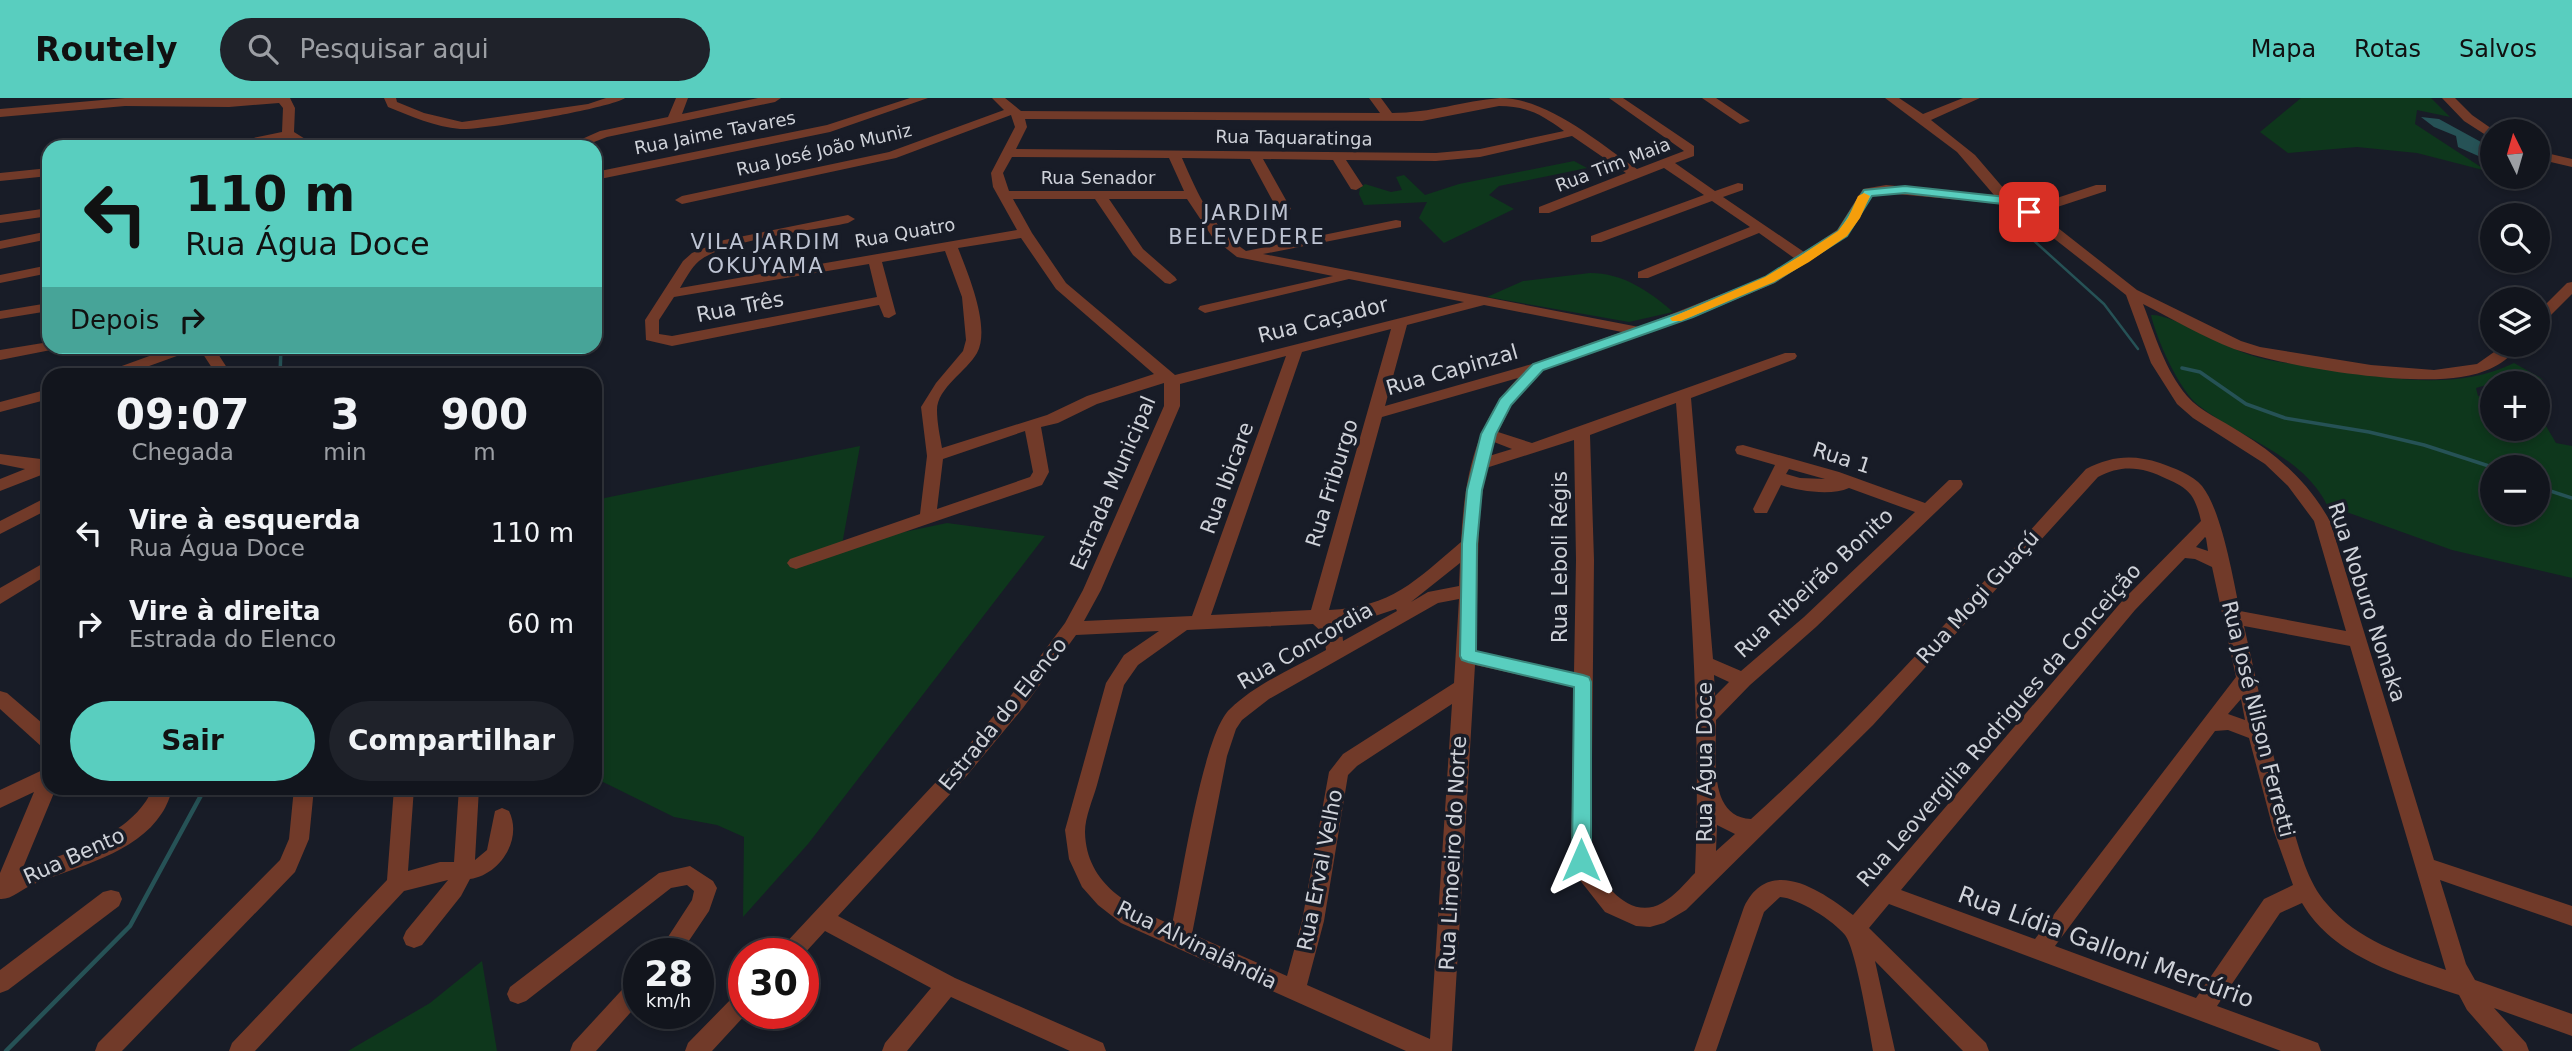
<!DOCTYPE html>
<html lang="pt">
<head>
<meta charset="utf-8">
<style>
  :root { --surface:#12151d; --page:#1f222a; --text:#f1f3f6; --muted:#9c9fa4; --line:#31343b; --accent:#59cebf }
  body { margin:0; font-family:"DejaVu Sans",sans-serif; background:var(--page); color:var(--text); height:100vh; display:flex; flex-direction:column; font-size:26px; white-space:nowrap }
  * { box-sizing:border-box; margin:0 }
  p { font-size:23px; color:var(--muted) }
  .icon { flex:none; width:38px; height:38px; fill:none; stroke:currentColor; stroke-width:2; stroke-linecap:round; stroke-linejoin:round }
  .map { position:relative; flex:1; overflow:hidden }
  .sheet { position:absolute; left:42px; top:270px; width:560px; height:427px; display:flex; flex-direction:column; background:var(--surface); border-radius:21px; box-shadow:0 4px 10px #0003,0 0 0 2px var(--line) }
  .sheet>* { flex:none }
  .banner { position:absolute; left:42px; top:42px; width:560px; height:214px; border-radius:21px; box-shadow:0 4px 10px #0003,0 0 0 2px var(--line); background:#59cebf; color:#111; overflow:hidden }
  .needle { width:46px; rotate:355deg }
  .tools { position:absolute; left:2480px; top:21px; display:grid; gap:14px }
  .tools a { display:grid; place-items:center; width:70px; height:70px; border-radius:50%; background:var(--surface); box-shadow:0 4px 10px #0003,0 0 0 2px var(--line); font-size:35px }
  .speed { position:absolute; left:623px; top:840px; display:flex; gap:14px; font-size:35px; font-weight:700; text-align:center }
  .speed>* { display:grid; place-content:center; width:91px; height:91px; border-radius:50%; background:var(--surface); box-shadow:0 4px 10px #0003,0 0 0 2px var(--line); line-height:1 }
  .speed small { font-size:18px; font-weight:400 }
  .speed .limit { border:10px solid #d22; background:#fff; color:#111 }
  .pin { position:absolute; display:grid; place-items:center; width:60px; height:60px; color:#fff; margin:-30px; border-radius:14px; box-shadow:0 4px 10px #0006 }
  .me { position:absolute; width:77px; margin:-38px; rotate:0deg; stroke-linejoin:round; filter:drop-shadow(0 0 5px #0008) }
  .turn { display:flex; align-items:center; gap:24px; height:147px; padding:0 28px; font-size:32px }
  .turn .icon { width:91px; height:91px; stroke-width:2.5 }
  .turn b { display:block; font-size:49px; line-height:60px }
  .then { display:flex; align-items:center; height:66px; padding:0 28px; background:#0003; gap:14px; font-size:26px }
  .eta { display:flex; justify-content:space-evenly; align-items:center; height:119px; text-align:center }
  .eta b { font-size:42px; font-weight:800; line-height:49px }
  .cta { display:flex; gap:14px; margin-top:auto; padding:14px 28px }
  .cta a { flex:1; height:80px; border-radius:42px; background:var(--accent); color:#111; font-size:28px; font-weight:800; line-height:80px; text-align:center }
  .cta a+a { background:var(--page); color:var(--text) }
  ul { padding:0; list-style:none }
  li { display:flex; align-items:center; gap:21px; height:91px; padding:0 28px }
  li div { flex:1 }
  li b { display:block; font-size:26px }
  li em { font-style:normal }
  header { display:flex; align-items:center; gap:42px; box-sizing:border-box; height:98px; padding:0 35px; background:var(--accent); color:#111 }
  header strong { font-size:33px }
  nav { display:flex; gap:38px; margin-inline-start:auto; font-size:24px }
  .search { width:490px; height:63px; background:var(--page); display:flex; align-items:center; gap:18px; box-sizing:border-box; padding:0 24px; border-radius:38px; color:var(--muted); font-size:26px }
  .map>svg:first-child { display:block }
  .green { fill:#0e371c; fill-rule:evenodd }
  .water { fill:#265256 }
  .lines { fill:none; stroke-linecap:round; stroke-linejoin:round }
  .stream-far2 { stroke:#265256; stroke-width:2.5 }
  .stream-far1 { stroke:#265256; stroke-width:3.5 }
  .stream { stroke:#265256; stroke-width:4.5 }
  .minor { fill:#713a29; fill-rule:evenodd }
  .route { fill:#59cebf; stroke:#3a867c; stroke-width:2 }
  .slow { fill:#f59e0b }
  .labels { text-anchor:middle; stroke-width:7; stroke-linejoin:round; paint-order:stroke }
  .far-street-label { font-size:18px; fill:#cfd2d9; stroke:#181c27 }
  .far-quarter-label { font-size:21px; letter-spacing:2px; fill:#bec4d3; stroke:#181c27 }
  .street-label { font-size:21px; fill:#cfd2d9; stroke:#181c27 }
  .near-street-label { font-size:24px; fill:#cfd2d9; stroke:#181c27 }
</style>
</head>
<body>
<header>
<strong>Routely</strong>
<div class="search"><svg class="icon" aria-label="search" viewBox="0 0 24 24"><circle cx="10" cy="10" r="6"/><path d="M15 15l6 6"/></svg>Pesquisar aqui</div>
<nav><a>Mapa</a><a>Rotas</a><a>Salvos</a></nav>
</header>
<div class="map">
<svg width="2572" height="953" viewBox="0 0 2572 953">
  <rect width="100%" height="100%" fill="#181c27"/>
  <g class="green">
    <path d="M2301,0H2431L2450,19L2417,12L2415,26L2487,73L2417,55L2357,49L2288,55L2260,34Z"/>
    <path d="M1574,63L1587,70L1499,88L1489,97L1514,111L1444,145L1419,120L1427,104L1364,107L1359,96L1360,90L1365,86L1391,94L1402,92L1396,79L1404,77L1425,97L1459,86Z"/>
    <path d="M1590,175C1623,175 1649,193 1673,214L1629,224L1487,199L1523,183Z"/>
    <path d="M2151,217C2170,215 2226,249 2250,257C2273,265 2300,266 2324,270C2387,280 2454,294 2514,265L2544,282L2524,276L2476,290L2478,298L2492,302V331H2538V321L2546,328L2556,345L2572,348V480L2452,452L2327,407C2302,356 2240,341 2198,307C2179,292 2156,240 2151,217ZM2492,369H2538V415H2492Z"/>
    <path d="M860,348L842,447L947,425L1045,438L808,746L743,819L744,739L717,727L674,719L595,680V402Z"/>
    <path d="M482,863L497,953H348L430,905Z"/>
  </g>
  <path class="water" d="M2421,19L2439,21L2492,50V64L2458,49L2456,38L2434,29Z"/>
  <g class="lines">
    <g class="stream-far2">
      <path d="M2001,113L2104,206L2138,251"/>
      <path d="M281,253V248"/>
    </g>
    <g class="stream-far1">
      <path d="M2182,270L2200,274L2246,306L2285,320L2369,334L2424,347L2492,369"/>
      <path d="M280,276L281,251"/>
      <path d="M2538,389L2572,400"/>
    </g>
    <path class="stream" d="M6,953L130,828L205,690"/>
    <g class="minor">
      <path d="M125,0H290L295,10L294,34L318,49H303L286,40L245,49H222L224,46L282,34L283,10L279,5L229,9L125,8L0,19V11Z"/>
      <path d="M384,0H396L397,4L424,15L462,24L588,6L606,0H625C612,10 479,33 460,31C435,29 411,18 388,9Z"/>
      <path d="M676,0H688L682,16L758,0H781L775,4L607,39L581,49H564L600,33L668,19Z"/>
      <path d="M910,0H928L830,34L595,82V74L827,27Z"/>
      <path d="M992,0H1005L1021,13L1380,15L1369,0H1381L1392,15C1431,15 1463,3 1500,0C1548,0 1599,45 1637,71L1684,53L1609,0H1623L1694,48V58L1675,65L1715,93L1738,85L1743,86V92L1723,99L1804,154L1837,132L1863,91L1886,87L1994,97L1957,54L1885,0H1899L1923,16L1963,0H1980L1931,22L1975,57L2011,99L2030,109L2096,87H2106V93L2039,115L2137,192L2241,243L2260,249L2371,267L2434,272L2477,266L2504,247H2519C2507,266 2483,276 2461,279C2406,288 2287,269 2234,251C2203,239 2173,221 2143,206C2155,237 2165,272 2187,298C2201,314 2222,322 2240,334C2278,357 2308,384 2330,423L2434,762L2572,808V828L2440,782L2466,866L2475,882L2572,916V938L2494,910L2526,945L2529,953H2503L2467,912L2459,897C2403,878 2334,860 2302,805L2280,815L2217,908L2318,945L2321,953H2281L1889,806L1869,830L1986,945L1989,953H1963L1875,863L1895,953H1873C1869,932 1856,851 1845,837C1834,823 1798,800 1780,799L1764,814L1716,953H1694L1744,809C1769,756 1822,793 1853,817L2123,502L2201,423C2199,414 2196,404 2191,397C2185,389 2176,385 2167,381C2143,369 2122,366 2098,379L1873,627L1686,812L1664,825L1650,829L1636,828L1605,814L1579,781L1571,762L1574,589L1475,567L1452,953H1406L1121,825L1098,807L1082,789L1069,761L1065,732L1106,585L1124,557L1159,533L1076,537L1023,610L964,681L838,818L955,880L1103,945L1106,953H1070L951,899L907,953H882L885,945L931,890L825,833L803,857L779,856L782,849L950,669L1009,600L1065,525L1083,492L1164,308V285L1097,306L1058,325L1041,329L1049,374L1042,387L796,471L790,469L787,465L790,461L920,416L927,358L921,309L936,285L963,253L966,242L962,199L945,153L882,164L896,216L889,220L884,219L879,207L672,248L646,242L645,222L683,163L692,155L724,142L848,117L855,121L848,125C811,133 727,141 699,163C691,170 686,180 680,190L1017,132L993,89L991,75L1015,29L1011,17L896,60L682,106L675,102L682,98L889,54L1004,12ZM1499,8C1527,8 1542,17 1564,33L1480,51L1436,55L1016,51L1027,29L1025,21L1422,23ZM1572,38L1626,75L1539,109V115H1549L1664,70L1704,97L1591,138V144H1601L1712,103L1750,129L1638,174V180H1648L1759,135L1794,160L1765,179L1639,229L1263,156L1401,129V123L1396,122L1246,153C1212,130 1198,96 1182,60L1250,61L1277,111L1284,115L1291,111L1263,61L1333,62L1351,91L1356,92L1363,88L1346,62L1436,63L1480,59ZM1012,59L1169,60L1184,93H1009L1003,75ZM1886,95L2003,106L2024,117L2126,197L2151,265L2177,306L2193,320L2265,366L2288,388L2314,423L2346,533L2240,513C2233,481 2222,413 2202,388C2193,377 2174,370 2160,365C2133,356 2111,358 2086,371C1977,490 1871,613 1751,721C1706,719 1717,654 1716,622L1750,587L1816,529L1961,390L1963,386L1961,382H1949L1925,405L1839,374L1743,347L1737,348L1735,352L1737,356L1775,367L1753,411L1755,415H1767L1781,387C1799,393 1831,398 1849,390L1915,414L1804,519L1741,573L1713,561L1691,300L1795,261L1797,258L1795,255H1785L1532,345L1498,334L1513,304L1543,272L1694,219L1775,185L1847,138L1873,97ZM1013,101H1095L1133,157L1165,185L1170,186L1177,182L1175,179L1143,151L1109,101H1187L1213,140L1237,159L1333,178L1200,208L1198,211L1205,215L1349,181L1464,204L1175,277L1066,185L1032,135ZM1021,140L1056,191L1154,276L1087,298L1047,317L942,350C940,338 937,325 937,312C937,290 967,273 977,255C991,229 968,176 958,150ZM869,166L877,199L672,238L659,236V222L674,199ZM1484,207L1622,234L1532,266L1385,308L1407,227ZM1391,231L1311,512L1211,517L1302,254ZM1286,258L1192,518L1084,523L1101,492L1180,308V286ZM1518,280C1474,325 1464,384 1461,444C1415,483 1392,509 1329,512L1382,319ZM1676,305C1688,462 1702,617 1695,775C1685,785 1675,798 1662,805C1631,823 1603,787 1591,762L1594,462L1590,337ZM1025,333L1033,374L1030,379L937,411L943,361ZM1574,342L1576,462L1574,575L1476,553L1479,419L1486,370ZM1494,344L1512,351L1489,358ZM1789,371L1825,381L1800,380L1786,376ZM2205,439L2206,440L2208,453L2196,449ZM2185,460L2195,461L2212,469L2236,579L2035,841L1901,792L2135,512ZM1460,465L1459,488L1428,494L1411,504ZM1459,501L1454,585L1343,656L1329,674L1302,823L1287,878L1192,836L1227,658L1236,631L1242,622L1269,601L1438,505ZM1396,511L1397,513L1343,543L1342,533L1335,525L1357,524ZM1313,526L1324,536L1326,552C1294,570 1257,585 1230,611C1203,635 1181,785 1172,827C1131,809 1086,787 1085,734C1085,719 1093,701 1097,687C1106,654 1115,620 1124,587L1138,567L1187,532ZM2244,528L2350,548L2446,872C2404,857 2357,842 2327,806C2307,784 2300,752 2291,724C2272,659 2259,593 2244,528ZM1714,577L1729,584L1715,598V597ZM2241,601L2245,622L2228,616ZM1452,606L1430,941L1307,887L1324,823L1348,677L1357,668ZM2228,632L2249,640L2273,731L2293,787L2264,801L2196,900L2055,848L2215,633ZM1717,727L1735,736L1716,753Z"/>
      <path d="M1702,0H1716L1750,23L1740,26Z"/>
      <path d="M2442,0H2455L2472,17L2495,33H2492V41L2464,23Z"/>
      <path d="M459,40L463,41L467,49H455L453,44Z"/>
      <path d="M2538,53L2572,61V69L2538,61Z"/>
      <path d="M49,70V78L0,83V75Z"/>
      <path d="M49,110V118L0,125V117Z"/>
      <path d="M49,133V141L0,151V143Z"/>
      <path d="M49,167V175L0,185V177Z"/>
      <path d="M2572,184V196L2543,225L2538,226V214L2567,185Z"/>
      <path d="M49,205V213L0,221V213Z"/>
      <path d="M49,244V248H58L56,251L0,262V252Z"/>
      <path d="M177,248H213L231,276H216L199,250L127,276H105L108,273Z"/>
      <path d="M49,291V301L0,314V304Z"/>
      <path d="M0,356L49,362V374L0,393V381L25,371L0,366Z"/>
      <path d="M49,398V411L0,436V423Z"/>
      <path d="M49,462V476L0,506V490Z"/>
      <path d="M0,593L7,595L49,631V651L42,649L0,611Z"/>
      <path d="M49,669V690H56L22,772C69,753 132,739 153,690H173C170,698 167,708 162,715C136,756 75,769 34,786C22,791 11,802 0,801V775L34,694L0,710V692Z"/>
      <path d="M294,690H314L309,741L295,774L122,953H95L98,945L280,762L289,741Z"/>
      <path d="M394,690H414L408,773L440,764H454L459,690H479L475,762L487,752L495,713L502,710L509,713C523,741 500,777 470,781L461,798L422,847L414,850L406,847L403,840L406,833L448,782L404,793L255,953H229L232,945L387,782Z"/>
      <path d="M690,768L713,783L717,790L709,813L680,856H657L692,802L694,793L687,787L671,790L526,903L518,906L510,903L507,896L510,889L659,775Z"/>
      <path d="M111,792L119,794L122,801L119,808L8,892L0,895V872L103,794Z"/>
      <path d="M639,879V905L596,953H570L573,945L631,882Z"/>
      <path d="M744,893V915H747L712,953H685L688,945L736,896Z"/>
    </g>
  </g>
  <path class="route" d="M1905,88L2006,99L2035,114L2029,118L2003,106L1905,95L1872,98L1847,138L1774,184L1693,219L1543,272L1511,307L1496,336L1482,392L1477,446L1476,553L1583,577L1589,579L1591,584V762L1588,768L1581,770L1575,768L1572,762L1574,589L1468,564L1462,562L1460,558L1462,446L1467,392L1481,336L1500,301L1533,266L1684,213L1765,179L1838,133L1864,92Z"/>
  <path class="slow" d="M1864,95L1870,98L1860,120L1847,138L1809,164L1774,184L1681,223H1672L1670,220L1765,179L1800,158L1838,133L1848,120L1858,98Z"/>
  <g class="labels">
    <g class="far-street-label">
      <text transform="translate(715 35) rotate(-11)" y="6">Rua Jaime Tavares</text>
      <text transform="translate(1294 40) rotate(1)" y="6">Rua Taquaratinga</text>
      <text transform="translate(824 52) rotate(-13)" y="6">Rua José João Muniz</text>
      <text transform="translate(1613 67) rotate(-21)" y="6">Rua Tim Maia</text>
      <text x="1098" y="86">Rua Senador</text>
      <text transform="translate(905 135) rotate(-10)" y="6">Rua Quatro</text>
    </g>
    <g class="far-quarter-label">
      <text x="1247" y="122">JARDIM<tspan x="1247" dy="24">BELEVEDERE</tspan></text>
      <text x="766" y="151">VILA JARDIM<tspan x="766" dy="24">OKUYAMA</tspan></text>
    </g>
    <g class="street-label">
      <text transform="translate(740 209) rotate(-11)" y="7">Rua Três</text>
      <text transform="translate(1323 222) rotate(-14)" y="7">Rua Caçador</text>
      <text transform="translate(1452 272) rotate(-16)" y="7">Rua Capinzal</text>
      <text transform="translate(1842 360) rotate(18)" y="7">Rua 1</text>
      <text transform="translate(1227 380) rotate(-70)" y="7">Rua Ibicare</text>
      <text transform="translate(1113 385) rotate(-67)" y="7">Estrada Municipal</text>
      <text transform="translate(1332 385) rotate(-73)" y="7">Rua Friburgo</text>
      <text transform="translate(1560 459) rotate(-90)" y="7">Rua Leboli Régis</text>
      <text transform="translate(1814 485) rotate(-43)" y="7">Rua Ribeirão Bonito</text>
      <text transform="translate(1978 499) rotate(-48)" y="7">Rua Mogi Guaçú</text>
      <text transform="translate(2367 504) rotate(72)" y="7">Rua Noburo Nonaka</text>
      <text transform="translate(1305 548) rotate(-30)" y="7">Rua Concordia</text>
      <text transform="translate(1003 616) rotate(-51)" y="7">Estrada do Elenco</text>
      <text transform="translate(2258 621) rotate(76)" y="7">Rua José Nilson Ferretti</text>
      <text transform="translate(1999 627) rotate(-49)" y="7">Rua Leovergilia Rodrigues da Conceição</text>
      <text transform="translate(1705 664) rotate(-90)" y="7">Rua Água Doce</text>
      <text transform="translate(1453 755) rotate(-87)" y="7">Rua Limoeiro do Norte</text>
      <text transform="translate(74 758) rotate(-24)" y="7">Rua Bento</text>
      <text transform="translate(1320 772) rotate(-79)" y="7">Rua Erval Velho</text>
      <text transform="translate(1197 847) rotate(26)" y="7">Rua Alvinalândia</text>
    </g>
    <g class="near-street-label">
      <text transform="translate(2106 849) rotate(20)" y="8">Rua Lídia Galloni Mercúrio</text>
    </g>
  </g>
</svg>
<div class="tools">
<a><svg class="needle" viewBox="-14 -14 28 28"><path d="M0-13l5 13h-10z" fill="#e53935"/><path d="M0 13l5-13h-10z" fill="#9c9fa4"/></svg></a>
<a><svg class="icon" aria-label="search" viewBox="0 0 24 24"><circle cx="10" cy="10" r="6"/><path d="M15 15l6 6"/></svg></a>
<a><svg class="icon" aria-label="layers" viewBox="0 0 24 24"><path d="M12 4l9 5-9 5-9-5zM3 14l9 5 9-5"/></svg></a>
<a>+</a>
<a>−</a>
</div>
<div class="speed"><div>28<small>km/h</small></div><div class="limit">30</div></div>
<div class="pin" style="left:2029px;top:114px;background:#d93025"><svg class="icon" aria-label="arrive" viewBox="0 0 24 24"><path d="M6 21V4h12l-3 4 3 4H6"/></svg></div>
<svg class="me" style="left:1581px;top:762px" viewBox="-20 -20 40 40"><path d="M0-17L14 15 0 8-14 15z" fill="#59cebf" stroke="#fff" stroke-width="4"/></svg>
<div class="banner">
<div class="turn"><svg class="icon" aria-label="left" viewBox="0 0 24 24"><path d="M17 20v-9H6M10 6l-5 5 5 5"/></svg><div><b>110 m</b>Rua Água Doce</div></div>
<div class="then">Depois<svg class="icon" aria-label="right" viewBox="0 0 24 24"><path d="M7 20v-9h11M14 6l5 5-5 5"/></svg></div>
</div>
<section class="sheet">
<div class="eta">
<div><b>09:07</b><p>Chegada</p></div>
<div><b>3</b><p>min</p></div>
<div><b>900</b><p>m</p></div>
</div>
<ul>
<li><svg class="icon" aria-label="left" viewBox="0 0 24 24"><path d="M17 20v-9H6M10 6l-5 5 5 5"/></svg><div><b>Vire à esquerda</b><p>Rua Água Doce</p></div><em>110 m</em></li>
<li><svg class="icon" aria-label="right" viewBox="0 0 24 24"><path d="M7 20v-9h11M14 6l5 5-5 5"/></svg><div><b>Vire à direita</b><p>Estrada do Elenco</p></div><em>60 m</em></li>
</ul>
<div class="cta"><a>Sair</a><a>Compartilhar</a></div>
</section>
</div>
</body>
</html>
